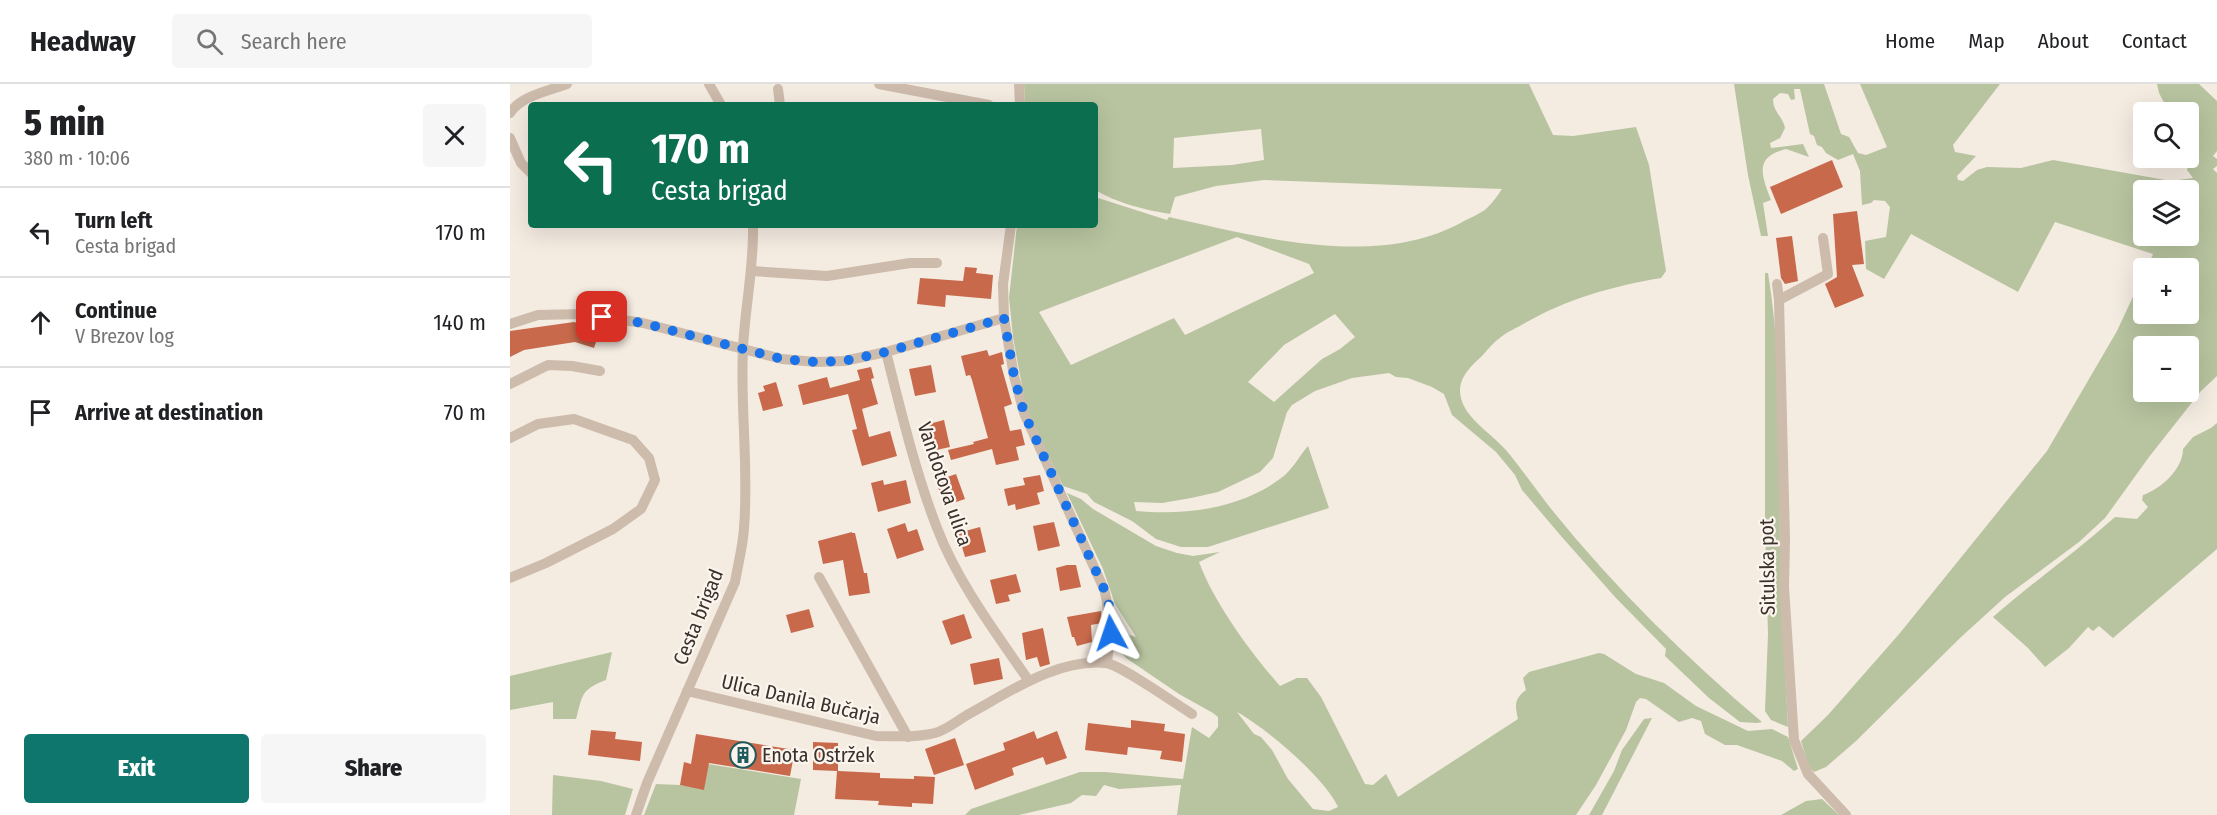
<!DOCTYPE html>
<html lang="en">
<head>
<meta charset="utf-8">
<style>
  :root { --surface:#fff; --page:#f6f6f6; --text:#202124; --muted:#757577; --line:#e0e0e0; --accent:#0f766e }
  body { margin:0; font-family:"Fira Sans Condensed",sans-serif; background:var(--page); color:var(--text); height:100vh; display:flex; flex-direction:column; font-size:22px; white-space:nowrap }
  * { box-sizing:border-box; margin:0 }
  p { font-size:20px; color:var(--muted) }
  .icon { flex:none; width:33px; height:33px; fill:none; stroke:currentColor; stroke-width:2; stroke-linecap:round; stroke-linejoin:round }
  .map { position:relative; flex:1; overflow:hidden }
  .side { display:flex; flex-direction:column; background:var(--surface); width:510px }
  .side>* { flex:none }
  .hud { position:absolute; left:18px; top:18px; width:570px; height:126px; border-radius:6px; box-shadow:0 6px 24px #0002; background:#0b6e4f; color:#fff; overflow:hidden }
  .fabs { position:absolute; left:1623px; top:18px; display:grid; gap:12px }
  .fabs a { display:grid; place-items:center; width:66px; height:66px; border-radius:6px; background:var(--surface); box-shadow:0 6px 24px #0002; font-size:30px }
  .pin { position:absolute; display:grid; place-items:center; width:51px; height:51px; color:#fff; margin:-26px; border-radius:12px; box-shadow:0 3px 9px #0006 }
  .me { position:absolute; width:66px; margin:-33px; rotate:355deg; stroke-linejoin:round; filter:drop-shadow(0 0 4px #0008) }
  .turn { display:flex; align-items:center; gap:21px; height:126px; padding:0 24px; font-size:27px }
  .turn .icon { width:78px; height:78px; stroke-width:2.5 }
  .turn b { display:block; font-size:42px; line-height:51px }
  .round { display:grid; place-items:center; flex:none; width:63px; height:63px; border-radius:6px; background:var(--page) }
  .headline { display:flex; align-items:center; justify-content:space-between; height:102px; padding:0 24px }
  h1 { font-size:36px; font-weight:800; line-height:45px }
  .primary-button { display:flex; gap:12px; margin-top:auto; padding:12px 24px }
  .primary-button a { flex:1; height:69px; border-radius:6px; background:var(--accent); color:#fff; font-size:24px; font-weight:800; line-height:69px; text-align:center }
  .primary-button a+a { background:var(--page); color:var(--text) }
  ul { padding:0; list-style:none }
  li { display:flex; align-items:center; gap:18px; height:90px; padding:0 24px; border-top:2px solid var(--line) }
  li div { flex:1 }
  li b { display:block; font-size:22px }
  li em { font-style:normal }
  header { display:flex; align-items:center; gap:36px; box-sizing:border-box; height:84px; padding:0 30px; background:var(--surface); border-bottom:2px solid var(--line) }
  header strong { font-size:28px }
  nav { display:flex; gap:33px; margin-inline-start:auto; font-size:21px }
  .search { width:420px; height:54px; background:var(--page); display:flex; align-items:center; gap:15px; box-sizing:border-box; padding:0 21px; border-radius:6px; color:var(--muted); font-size:22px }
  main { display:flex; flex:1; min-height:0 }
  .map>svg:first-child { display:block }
  .green { fill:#b8c4a0; fill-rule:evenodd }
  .building { fill:#c8694b }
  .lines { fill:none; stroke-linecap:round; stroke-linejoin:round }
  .minor { stroke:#cdbbac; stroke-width:10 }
  .route { stroke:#1a73e8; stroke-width:10; stroke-dasharray:0 18 }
  .labels { text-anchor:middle; stroke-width:4.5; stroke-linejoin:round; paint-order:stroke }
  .street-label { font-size:20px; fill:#3b302b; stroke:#fbf5ee }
  .poi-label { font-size:20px; fill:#3b302b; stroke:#fbf5ee; text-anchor:start }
</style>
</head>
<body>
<header>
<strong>Headway</strong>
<div class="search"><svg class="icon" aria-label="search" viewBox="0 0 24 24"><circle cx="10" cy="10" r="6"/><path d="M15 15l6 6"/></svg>Search here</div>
<nav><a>Home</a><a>Map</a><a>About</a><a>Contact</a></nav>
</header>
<main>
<section class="side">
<div class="headline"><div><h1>5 min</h1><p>380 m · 10:06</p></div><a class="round"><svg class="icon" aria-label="close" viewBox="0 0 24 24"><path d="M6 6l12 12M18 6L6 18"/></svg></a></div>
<ul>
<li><svg class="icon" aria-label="left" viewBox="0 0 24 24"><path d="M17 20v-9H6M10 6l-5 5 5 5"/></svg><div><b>Turn left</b><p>Cesta brigad</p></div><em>170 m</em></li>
<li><svg class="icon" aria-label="ahead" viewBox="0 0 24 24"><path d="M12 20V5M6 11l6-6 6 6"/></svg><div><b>Continue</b><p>V Brezov log</p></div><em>140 m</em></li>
<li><svg class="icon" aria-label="arrive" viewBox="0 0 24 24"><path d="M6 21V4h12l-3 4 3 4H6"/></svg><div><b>Arrive at destination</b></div><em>70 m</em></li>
</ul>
<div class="primary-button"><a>Exit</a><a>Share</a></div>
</section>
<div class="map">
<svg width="1707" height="731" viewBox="0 0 1707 731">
  <rect width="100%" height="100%" fill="#f4ebe1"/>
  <g class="green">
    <path d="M514,0H1019L1043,51L1063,52L1126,43L1139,81L1156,187L1151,194C1103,202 1057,215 1015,239C1007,244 998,247 991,253C984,258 978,265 972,272C962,281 951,291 950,305C949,331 980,348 995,365C1012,385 1026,406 1042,426C1105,504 1176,574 1252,638L1247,639L1230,638L1199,614L1155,572L1156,565L1105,513L1051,452L1012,406L1005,391L986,368L942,331L934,310L922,303L898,294L886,293L879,289L842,294L805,307L782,321L777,328L763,374L750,388L708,408L681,414L652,419L624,418L626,427C676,432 735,424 775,391C784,383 790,371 798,362L819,424L698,463H671L646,455L622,437L584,418L577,410L553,402L516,324L503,253L499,214L507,141H585V113L657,136L659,133C749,153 869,186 954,137C962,133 972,129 978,123C983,118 988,111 992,105L754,96L706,102L665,113L660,130C635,126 607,119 585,106V21H515ZM751,45L754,76L722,81L663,84L664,54ZM727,153L799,180L804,189L675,251L664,234L561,281L529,228ZM825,230L845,253L830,265L812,275L764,318L738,298L774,261Z"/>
    <path d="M1224,0H1314L1331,50L1339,53L1348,69L1356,71L1377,63L1350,0H1490L1443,61L1445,68L1466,72L1447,92L1448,96L1453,97L1467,86L1477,83L1511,84L1543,76L1661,97L1683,94L1677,86L1684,59L1679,52L1678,28H1659L1649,9L1647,0H1689L1707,17V67L1703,72L1707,75V82L1703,85L1707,89V292L1691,307L1639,373L1595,434L1569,458L1495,513L1450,554L1346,657L1316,683L1304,688L1299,683L1291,657L1318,631L1390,549L1537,367L1607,247L1633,191L1634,230H1678V184H1637L1643,170L1545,138L1508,208L1401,150L1374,195L1356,185L1355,157L1376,153L1380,123L1375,117L1364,116L1361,119L1352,121L1350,87L1343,70L1328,76L1316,69L1312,63L1307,61L1304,52L1300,50L1290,5H1284L1285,15L1281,16L1278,10L1270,9L1263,15C1263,28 1273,33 1275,44L1270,54L1260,59L1261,64L1293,60L1299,73L1276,65C1243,73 1252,92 1261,116L1253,119L1258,152H1251L1238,91ZM1634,106H1678V152H1634ZM1634,262H1678V308H1634Z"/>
    <path d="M1255,189H1258C1273,280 1269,374 1270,466C1271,525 1275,584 1278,643L1261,636L1255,627L1258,550L1255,441Z"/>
    <path d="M1707,339V465L1603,554L1589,542L1583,547L1578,543L1559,564L1535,583L1518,564L1483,533C1523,498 1566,468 1605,433L1627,435L1638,423L1632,416L1633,411C1651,405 1673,385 1673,365L1683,353L1701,344Z"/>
    <path d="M557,409L571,415L583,425L646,462L667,469L683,472L710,468L689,478C704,519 741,569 770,602L787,594H797L811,613L855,700L863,701L876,690L888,713L1008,635C1005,621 1004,615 1016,606L1013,594L1019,588L1089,569L1094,570L1126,590L1154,599L1186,622L1238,647L1262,645L1278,653L1288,685L1284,687L1272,677L1227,661H1215L1195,650L1191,637L1182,634L1169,638L1136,615L1130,614L1126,618L1116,646L1086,701L1066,731H667L671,701L609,705L594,701L586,712L572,711L561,719L509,731H455L461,725L570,688H595L673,695L682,643L699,654L708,643V633L703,629L669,610L616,574L607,563L606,554L610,548L626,553L605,520L593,485ZM727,628C756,644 815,694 828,723L819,727L803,725L778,695L762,666L751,653L744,650Z"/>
    <path d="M102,568L96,596C70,606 73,611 66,635H43V618L0,626V592Z"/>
    <path d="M1142,634L1092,731H1079L1104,687L1112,666L1134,635Z"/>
    <path d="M198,680L291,695L284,731H134L146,700L170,701L194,705Z"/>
    <path d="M43,691L91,697L123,705L115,731H42Z"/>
    <path d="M1312,715L1329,731H1271L1296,717Z"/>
  </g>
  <g class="building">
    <path d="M1322,76L1333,103L1271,130L1260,103Z"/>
    <path d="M1347,127L1354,180L1342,181L1354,212L1325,224L1315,200L1327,193L1323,130Z"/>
    <path d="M1282,152L1288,197L1275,200L1271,194L1266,154Z"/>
    <path d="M455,183L467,184L466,189L483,191L481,215L436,211L435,223L407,220L410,194L453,197Z"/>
    <path d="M64,238L90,246L84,264L65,258L14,266L0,273V247Z"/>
    <path d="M477,266L479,272L492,268L494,280L491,281L502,320L494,323L500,347L511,345L515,361L506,363L509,376L486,381L482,365L441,376L438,366L464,360L463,358L478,354L462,296L460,291L456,292L451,272Z"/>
    <path d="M421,281L426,308L405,312L399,285Z"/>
    <path d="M361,283L364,294L361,295L368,320L352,325L359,353L380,347L387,372L352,382L342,346L347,345L338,310L293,321L288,301L317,293L320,304L350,296L347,286Z"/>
    <path d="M266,298L273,322L253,327L248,309L255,307L253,302Z"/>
    <path d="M434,336L440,363L417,368L411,342Z"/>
    <path d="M446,390L455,415L443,419L441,410L431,412L426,397Z"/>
    <path d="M530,391L534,407L527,409L530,420L506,426L505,420L498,422L494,405L515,401L513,394Z"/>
    <path d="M373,396L374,401L396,396L401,419L368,428L361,399Z"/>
    <path d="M544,438L550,462L528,467L523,442Z"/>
    <path d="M395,439L398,448L407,445L414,466L387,475L377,445Z"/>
    <path d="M470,443L476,468L455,473L448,449Z"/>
    <path d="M342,448V449H345L354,489H357L360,509L339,512L333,476L313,480L308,457Z"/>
    <path d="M557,481H566L571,503L550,507L546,484Z"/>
    <path d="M506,490L511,508L498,511L500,517L486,520L480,496Z"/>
    <path d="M299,525L304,543L281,549L276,531Z"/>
    <path d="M591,527L592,539L581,541L582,558L567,562L564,553H562L557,533Z"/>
    <path d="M454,530L462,554L441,561L432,537Z"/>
    <path d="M533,544L540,580L530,583L527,573L516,576L512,549Z"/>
    <path d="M489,574L493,595L464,601L460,580Z"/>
    <path d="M621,636L655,640L654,647L675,650L672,678L650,675L652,667L618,663L617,671L575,666L578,639L621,644Z"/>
    <path d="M81,646L106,648L105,655L132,658L130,677L78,671Z"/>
    <path d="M524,647L527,655L547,647L557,674L536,681L533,673L502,684L504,691L465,706L456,680L495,666L493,659Z"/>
    <path d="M186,650L285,666L280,692L199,679L194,706L170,701L174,678L181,680Z"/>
    <path d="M445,654L454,681L424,691L415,665Z"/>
    <path d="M303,658L328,659V687L370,689V694L404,695V692L425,693L423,720L402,719V723L368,721L369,717L325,715L327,687L303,686Z"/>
  </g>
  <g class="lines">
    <g class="minor">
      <path d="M199,0L211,21"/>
      <path d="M369,0L479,21"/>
      <path d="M509,0L510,21"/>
      <path d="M268,5L270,21"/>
      <path d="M0,29C11,12 38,7 57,0"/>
      <path d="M0,54L11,79L21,89"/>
      <path d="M501,141L493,200L494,234L504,292L514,329L594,505C601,531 600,553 597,579"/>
      <path d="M241,187L317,192L400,179H427"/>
      <path d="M1267,200L1269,216L1275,455L1274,503L1284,656L1298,690L1336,731"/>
      <path d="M1269,216L1318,190L1313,154"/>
      <path d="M0,240L28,231L72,230L133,239L272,275L306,278L334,277L376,268L494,234"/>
      <path d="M376,268C391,327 405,387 427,444C448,499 486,549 519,597"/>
      <path d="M0,300L38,281L62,282L90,287"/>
      <path d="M0,354L28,340L64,335L123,356L139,374L145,396L131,425L103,445L36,479L0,494"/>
      <path d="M309,493L398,653"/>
      <path d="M177,607L366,652C385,652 406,654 425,649C436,646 447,637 457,631C498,609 547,574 596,579C611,581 666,620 682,630"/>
      <path d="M126,731L137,699L225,498C228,480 233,462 234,444C239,384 230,324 233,264C235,223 244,183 243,141"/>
    </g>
  </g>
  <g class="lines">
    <path class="route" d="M92,233L133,239L272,275L306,278L334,277L376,268L494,234L504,292L514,329L594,505L600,525L601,549"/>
  </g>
  <defs>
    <g id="building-ring" transform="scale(1.35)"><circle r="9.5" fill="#fbf5ee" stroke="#1f5a5e" stroke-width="1.5"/><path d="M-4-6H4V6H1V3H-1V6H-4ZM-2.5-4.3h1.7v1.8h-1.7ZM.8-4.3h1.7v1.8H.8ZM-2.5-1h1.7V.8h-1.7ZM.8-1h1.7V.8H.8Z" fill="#1f5a5e"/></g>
  </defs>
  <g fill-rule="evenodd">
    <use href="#building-ring" x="233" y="671"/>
  </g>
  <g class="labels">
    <g class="street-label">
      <text transform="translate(435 400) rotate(71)" y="7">Vandotova ulica</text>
      <text transform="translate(1257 483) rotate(-91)" y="7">Situlska pot</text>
      <text transform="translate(188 533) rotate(-68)" y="7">Cesta brigad</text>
      <text transform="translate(291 615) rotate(13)" y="7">Ulica Danila Bučarja</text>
    </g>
    <g class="poi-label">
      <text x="252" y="678">Enota Ostržek</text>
    </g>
  </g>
</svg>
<div class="fabs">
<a><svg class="icon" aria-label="search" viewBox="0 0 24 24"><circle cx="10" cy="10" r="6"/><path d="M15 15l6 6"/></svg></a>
<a><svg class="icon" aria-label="layers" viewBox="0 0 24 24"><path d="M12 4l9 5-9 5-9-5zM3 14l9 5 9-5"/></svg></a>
<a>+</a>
<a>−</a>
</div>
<div class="pin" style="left:92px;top:233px;background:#d93025"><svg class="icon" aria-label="arrive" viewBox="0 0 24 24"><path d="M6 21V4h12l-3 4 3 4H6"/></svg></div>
<svg class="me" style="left:601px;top:549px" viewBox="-20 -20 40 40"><path d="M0-17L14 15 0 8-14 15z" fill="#1a73e8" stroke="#fff" stroke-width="4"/></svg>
<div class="hud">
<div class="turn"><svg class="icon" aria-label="left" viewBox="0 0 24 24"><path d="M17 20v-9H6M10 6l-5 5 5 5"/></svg><div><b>170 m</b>Cesta brigad</div></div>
</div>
</div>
</main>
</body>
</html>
